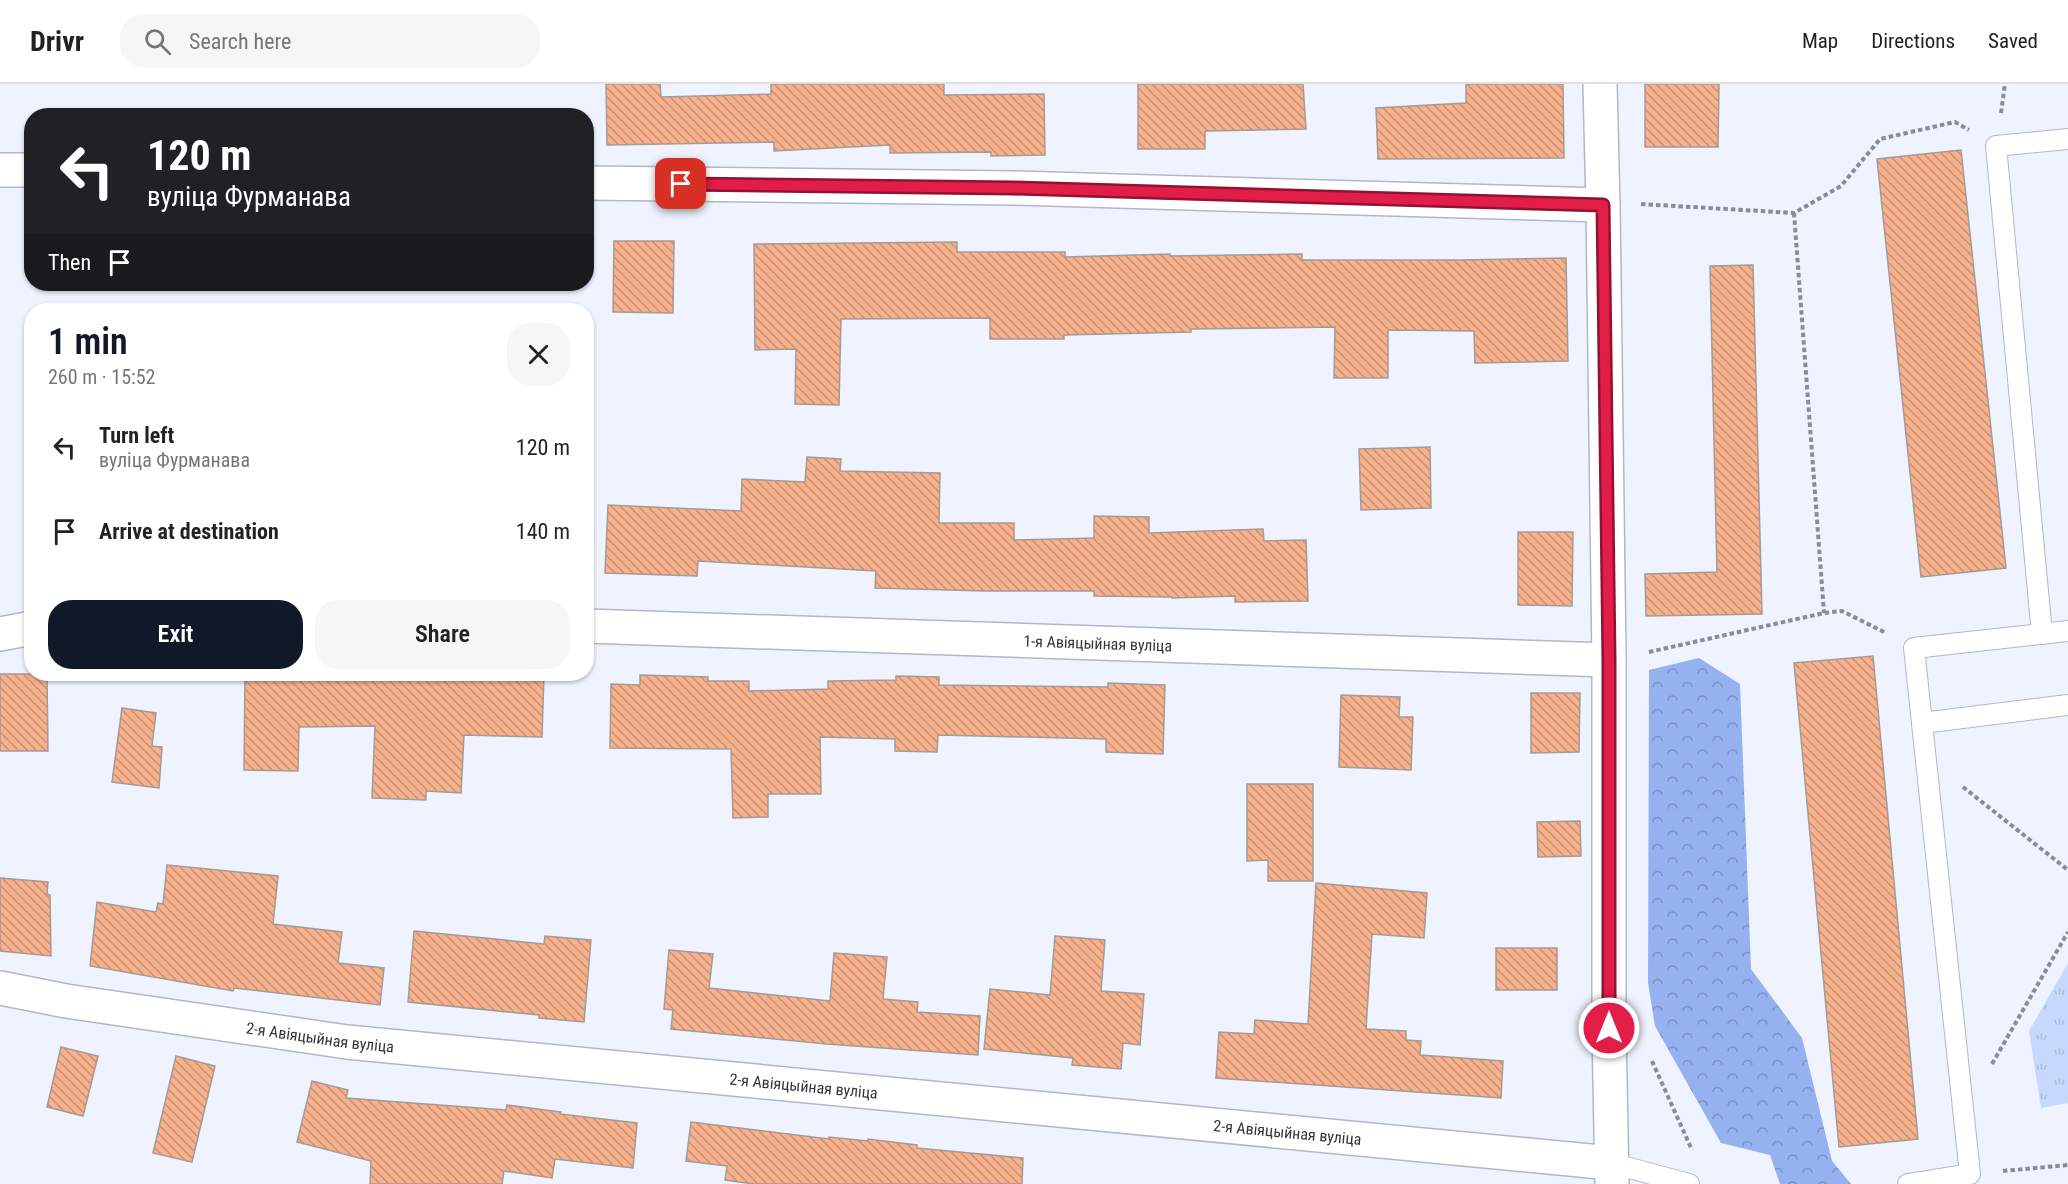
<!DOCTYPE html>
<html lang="en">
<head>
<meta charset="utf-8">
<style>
  :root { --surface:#fff; --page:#f6f6f6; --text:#222; --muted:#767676; --line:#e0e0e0; --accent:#111827 }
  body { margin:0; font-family:"Roboto Condensed",sans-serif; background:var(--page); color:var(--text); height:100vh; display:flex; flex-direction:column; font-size:22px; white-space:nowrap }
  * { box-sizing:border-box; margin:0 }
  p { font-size:20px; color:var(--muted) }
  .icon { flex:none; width:33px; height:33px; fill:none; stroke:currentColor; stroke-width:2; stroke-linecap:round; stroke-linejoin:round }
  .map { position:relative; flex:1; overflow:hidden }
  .sheet { position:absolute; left:24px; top:219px; width:570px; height:378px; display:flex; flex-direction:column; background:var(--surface); border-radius:24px; box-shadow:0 2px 4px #0004 }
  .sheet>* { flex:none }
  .hud { position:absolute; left:24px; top:24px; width:570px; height:183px; border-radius:24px; box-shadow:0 2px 4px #0004; background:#202124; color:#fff; overflow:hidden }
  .pin { position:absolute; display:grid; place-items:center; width:51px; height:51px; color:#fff; margin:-26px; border-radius:12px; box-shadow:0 3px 9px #0006 }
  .me { position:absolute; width:66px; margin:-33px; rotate:0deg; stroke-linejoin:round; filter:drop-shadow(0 0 4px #0008) }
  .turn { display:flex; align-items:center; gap:21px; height:126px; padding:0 24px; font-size:27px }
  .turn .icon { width:78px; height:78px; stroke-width:2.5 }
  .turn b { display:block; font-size:42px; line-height:51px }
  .then { display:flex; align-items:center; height:57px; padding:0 24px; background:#0003; gap:12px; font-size:22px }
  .round { display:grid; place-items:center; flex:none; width:63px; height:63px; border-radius:24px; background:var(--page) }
  .head { display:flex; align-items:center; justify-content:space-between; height:102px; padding:0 24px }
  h1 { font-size:36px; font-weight:600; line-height:45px; color:var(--accent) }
  .button { display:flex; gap:12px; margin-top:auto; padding:12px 24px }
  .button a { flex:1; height:69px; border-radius:24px; background:var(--accent); color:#fff; font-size:24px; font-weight:600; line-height:69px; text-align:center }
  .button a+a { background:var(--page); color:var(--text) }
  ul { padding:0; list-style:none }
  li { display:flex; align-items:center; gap:18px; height:84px; padding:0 24px }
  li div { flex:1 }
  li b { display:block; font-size:22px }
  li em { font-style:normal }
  header { display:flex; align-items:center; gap:36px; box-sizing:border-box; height:84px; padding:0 30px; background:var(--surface); border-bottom:2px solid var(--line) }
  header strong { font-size:28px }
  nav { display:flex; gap:33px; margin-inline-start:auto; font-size:21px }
  .search { width:420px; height:54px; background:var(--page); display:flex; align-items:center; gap:15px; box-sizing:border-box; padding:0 21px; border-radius:24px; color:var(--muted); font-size:22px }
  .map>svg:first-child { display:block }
  .grass { fill:url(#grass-tufts) }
  .forest { fill:url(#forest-crowns) }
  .building { fill:url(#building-back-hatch); stroke:#a59a94; stroke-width:1.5 }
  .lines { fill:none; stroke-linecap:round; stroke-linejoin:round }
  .lane-casing { stroke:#b3b7c2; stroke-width:22 }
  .street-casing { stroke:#b3b7c2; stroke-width:36 }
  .path { stroke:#898c94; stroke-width:4; stroke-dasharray:4.5 3; stroke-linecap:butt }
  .lane { stroke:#fff; stroke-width:20 }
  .street { stroke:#fff; stroke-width:33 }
  .route-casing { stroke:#92132f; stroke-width:15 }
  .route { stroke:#e11d48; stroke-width:10 }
  .labels { text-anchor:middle; stroke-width:4.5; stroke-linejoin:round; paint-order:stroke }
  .street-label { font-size:16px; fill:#333539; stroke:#fff }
</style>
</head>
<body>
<header>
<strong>Drivr</strong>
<div class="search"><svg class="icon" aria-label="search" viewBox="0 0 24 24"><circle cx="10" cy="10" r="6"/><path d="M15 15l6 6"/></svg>Search here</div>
<nav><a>Map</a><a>Directions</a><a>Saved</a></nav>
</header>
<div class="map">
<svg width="2068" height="1100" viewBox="0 0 2068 1100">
  <defs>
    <pattern id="grass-tufts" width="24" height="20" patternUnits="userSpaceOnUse" patternTransform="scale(1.5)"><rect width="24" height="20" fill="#c6d8fe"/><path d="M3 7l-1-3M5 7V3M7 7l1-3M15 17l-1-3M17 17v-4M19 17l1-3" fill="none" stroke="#abbada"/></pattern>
    <pattern id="forest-crowns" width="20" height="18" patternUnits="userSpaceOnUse" patternTransform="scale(1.5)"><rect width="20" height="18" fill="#95b1f0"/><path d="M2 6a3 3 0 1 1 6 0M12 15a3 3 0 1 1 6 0" fill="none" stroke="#7a91c3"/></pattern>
    <pattern id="building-back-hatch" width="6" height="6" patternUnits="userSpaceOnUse" patternTransform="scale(1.5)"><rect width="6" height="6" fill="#f7b18c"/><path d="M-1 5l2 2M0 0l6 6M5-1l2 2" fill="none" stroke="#c99173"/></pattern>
  </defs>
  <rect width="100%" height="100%" fill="#eef3ff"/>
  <path class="grass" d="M2068,879V1019L2041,1024L2029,947Z"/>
  <path class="forest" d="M1699,574L1740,600L1751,885L1802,954L1832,1077L1851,1100H1780L1770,1071L1721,1059L1655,942L1648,899L1649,586Z"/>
  <g class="building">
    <path d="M606,0H660L661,13L771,10V0H944V11L1044,10L1045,71L991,72V68L890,69V61L774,67V58L607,61Z"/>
    <path d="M1138,0H1303L1306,45L1205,47V65H1138Z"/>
    <path d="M1466,0H1563L1564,74L1378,75L1376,24L1466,19Z"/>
    <path d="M1645,0H1719L1718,63H1645Z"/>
    <path d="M1961,66L2006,484L1921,493L1877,75Z"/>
    <path d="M614,157H674L673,229L613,228Z"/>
    <path d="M957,158V168H1065V173L1170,170V172L1302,170V176H1461L1566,174L1568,277L1475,279L1474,247L1388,246V294H1334L1335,243L1191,245V248L1064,251V255H990V234L841,235L839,321L795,320L796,265L755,266L754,160Z"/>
    <path d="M1753,181L1762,530L1646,532L1645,490L1717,488L1710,182Z"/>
    <path d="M1430,363L1431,424L1361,426L1359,365Z"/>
    <path d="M807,373L841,375L840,387L940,389L939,439H1014V456L1094,454V432L1149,433V449L1263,445L1264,457L1306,456L1308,517L1235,518V512L1172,514V513L1094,512V507H986L875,504L876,487L698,477L697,492L605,489L608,421L741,427L742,395L805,398Z"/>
    <path d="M1518,448H1573L1572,522L1518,521Z"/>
    <path d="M1873,572L1918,1055L1839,1063L1794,579Z"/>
    <path d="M0,590H47L48,667H0Z"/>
    <path d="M245,590H544L542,653L464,651L461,709L426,707V716L372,714L375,642L299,643L298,687L244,686Z"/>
    <path d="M640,591L708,593V597H749V607L828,605V597L896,596V592L939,593V601L1108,603V599L1165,601L1163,670L1106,668V655L938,651L937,668L895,667V655L820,653L821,710H768V733L733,734L731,665L610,664L611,600L640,601Z"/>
    <path d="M1531,609H1580L1579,668L1531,669Z"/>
    <path d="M1341,611L1400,613L1399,633H1413L1411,686L1339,683Z"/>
    <path d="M122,624L156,629L152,662L162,663L159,704L112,698Z"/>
    <path d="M1247,700H1313V797H1268V776L1247,777Z"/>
    <path d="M1580,737L1581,772L1538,773L1537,738Z"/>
    <path d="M167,781L278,792L273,840L342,848L338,879L384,884L380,921L234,904L233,907L90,882L97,818L156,828L158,819L163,820Z"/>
    <path d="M0,794L48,798L47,810L50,811L51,872L0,867Z"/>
    <path d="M1316,799L1427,809L1424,854L1372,850L1366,945L1406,947V956L1421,957L1420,971L1503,977L1501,1014L1216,994L1219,948L1254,950L1255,936L1308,940Z"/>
    <path d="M414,847L544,860L545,852L591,856L584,938L539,934V931L408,918Z"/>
    <path d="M1055,852L1105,856L1101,907L1144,910L1140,961L1123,959L1121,985L1072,981L1073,974L984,965L990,905L1050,911Z"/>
    <rect x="1496" y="864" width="61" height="42"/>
    <path d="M669,866L713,870L709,904L830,917L834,869L887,873L883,915L918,918L917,928L980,932L978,971L827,960L671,945L673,926L664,925Z"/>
    <path d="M61,963L98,972L83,1032L47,1023Z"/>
    <path d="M176,972L215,982L192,1078L153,1069Z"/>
    <path d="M312,997L348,1006L346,1014L506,1026L507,1021L561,1028L560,1030L637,1039L633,1084L555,1075L552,1094L504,1087L502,1100H370L371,1077L297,1058Z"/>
    <path d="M691,1038L829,1055V1053L868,1057V1055L917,1061V1064L1023,1074L1022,1100H754L725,1096L727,1082L686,1077Z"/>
  </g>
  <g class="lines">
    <g class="lane-casing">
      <g id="lane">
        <path d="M2042,550L1996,62L2068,55"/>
        <path d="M1922,639L2068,621"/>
        <path d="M1611,1079L1689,1100"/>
        <path d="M1908,1100L1970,1090L1914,564L2068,547"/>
      </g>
    </g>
    <g class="street-casing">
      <g id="street">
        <path d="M1600,0L1603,121L1609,576V944L1612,1100"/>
        <path d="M0,86H32"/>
        <path d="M586,99L1013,104L1603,121"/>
        <path id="s1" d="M586,542L1609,576"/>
        <path d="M0,550L32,544"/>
        <path id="s2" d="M0,904L66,917L347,958L1611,1079"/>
      </g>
    </g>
    <g class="path">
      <path d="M2001,29L2005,0"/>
      <path d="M1641,120L1794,129L1841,102L1880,55L1955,38L1969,46"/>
      <path d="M1794,129L1824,529"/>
      <path d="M1649,568L1824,529L1842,527L1886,549"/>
      <path d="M1963,703L2068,786"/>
      <path d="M1652,977L1692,1066"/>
      <path d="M1992,980L2068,848"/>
      <path d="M2003,1087L2068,1081"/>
    </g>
    <use href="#lane" class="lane"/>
    <use href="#street" class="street"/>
  </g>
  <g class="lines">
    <g class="route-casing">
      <path id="route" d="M681,100L1013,104L1603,121L1609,576V944"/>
    </g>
    <use href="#route" class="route"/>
  </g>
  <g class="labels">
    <g class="street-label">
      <text dy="6" stroke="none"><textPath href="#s1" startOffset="512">1-я Авіяцыйная вуліца</textPath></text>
      <text dy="6" stroke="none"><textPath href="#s2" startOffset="324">2-я Авіяцыйная вуліца</textPath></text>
      <text dy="6" stroke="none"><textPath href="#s2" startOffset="810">2-я Авіяцыйная вуліца</textPath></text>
      <text dy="6" stroke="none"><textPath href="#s2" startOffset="1296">2-я Авіяцыйная вуліца</textPath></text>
    </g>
  </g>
</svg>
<div class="pin" style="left:681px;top:100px;background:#d93025"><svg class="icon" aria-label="arrive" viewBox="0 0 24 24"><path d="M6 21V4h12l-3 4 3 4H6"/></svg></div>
<svg class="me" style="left:1609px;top:944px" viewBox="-20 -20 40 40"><circle r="17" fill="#e11d48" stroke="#fff" stroke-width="3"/><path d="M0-11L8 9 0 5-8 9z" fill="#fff"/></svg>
<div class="hud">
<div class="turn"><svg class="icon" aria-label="left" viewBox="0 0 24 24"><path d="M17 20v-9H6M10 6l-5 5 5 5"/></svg><div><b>120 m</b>вуліца Фурманава</div></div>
<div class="then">Then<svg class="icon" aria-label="arrive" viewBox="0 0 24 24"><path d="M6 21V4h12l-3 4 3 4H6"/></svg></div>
</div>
<section class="sheet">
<div class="head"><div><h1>1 min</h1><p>260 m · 15:52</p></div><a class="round"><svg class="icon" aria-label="close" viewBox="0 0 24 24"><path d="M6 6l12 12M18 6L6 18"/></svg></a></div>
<ul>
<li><svg class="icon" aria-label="left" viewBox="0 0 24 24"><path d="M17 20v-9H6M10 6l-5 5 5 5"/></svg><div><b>Turn left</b><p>вуліца Фурманава</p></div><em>120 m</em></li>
<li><svg class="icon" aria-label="arrive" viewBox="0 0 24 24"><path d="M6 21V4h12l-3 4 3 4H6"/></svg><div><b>Arrive at destination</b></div><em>140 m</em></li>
</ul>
<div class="button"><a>Exit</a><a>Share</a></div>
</section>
</div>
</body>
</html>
